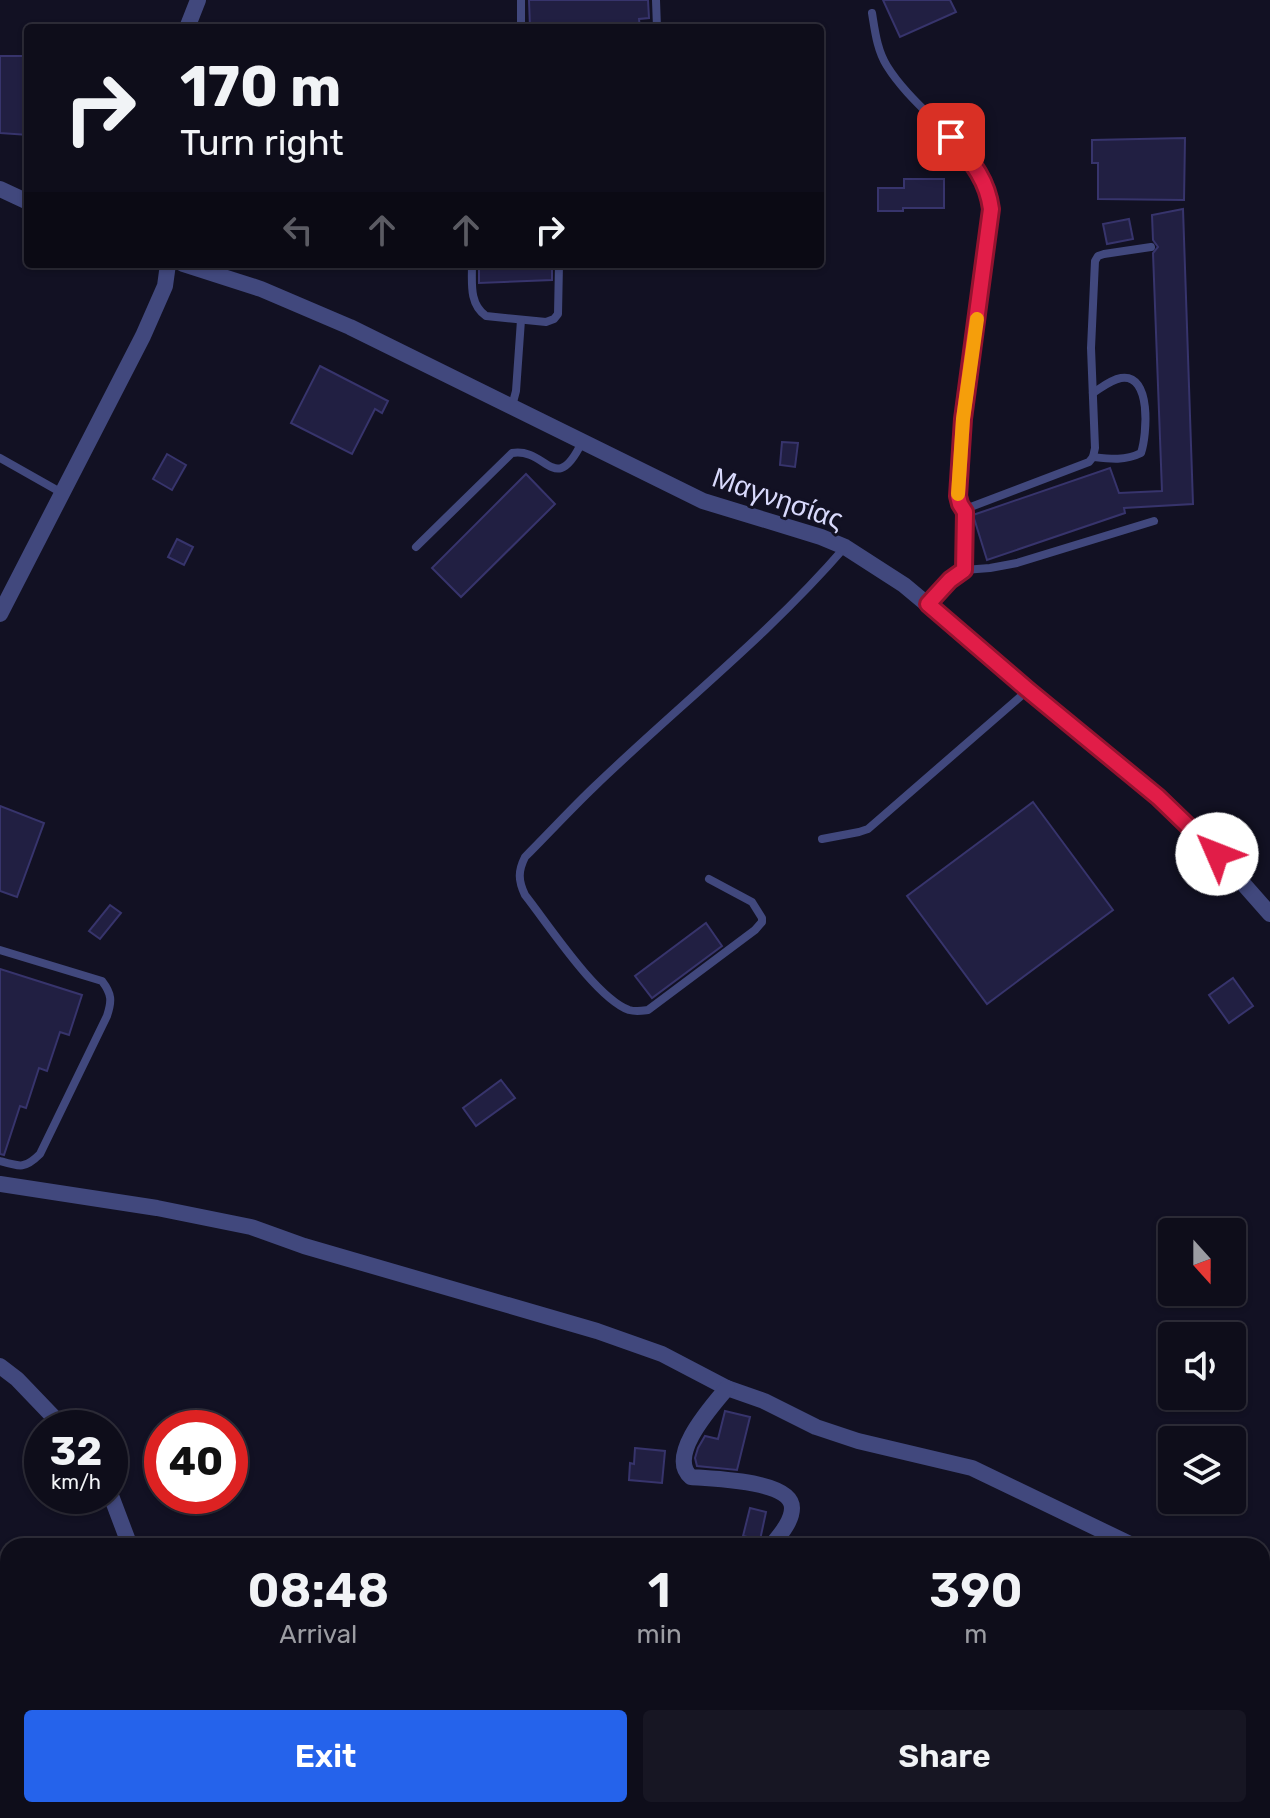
<!DOCTYPE html>
<html lang="en">
<head>
<meta charset="utf-8">
<style>
  :root { --surface:#0e0d1a; --page:#171623; --text:#f1f3f6; --muted:#9b9ca2; --line:#2e2d39; --accent:#2563eb }
  body { margin:0; font-family:Rubik,sans-serif; background:var(--page); color:var(--text); height:100vh; display:flex; flex-direction:column; font-size:30px; white-space:nowrap }
  * { box-sizing:border-box; margin:0 }
  p { font-size:26px; color:var(--muted) }
  .icon { flex:none; width:44px; height:44px; fill:none; stroke:currentColor; stroke-width:2; stroke-linecap:round; stroke-linejoin:round }
  .map { position:relative; flex:1; overflow:hidden }
  .panel { position:absolute; left:0px; top:1538px; width:1270px; height:280px; display:flex; flex-direction:column; background:var(--surface); border-radius:24px 24px 0 0; box-shadow:0 2px 6px #0004,0 0 0 2px var(--line) }
  .panel>* { flex:none }
  .guide { position:absolute; left:24px; top:24px; width:800px; height:244px; border-radius:8px; box-shadow:0 2px 6px #0004,0 0 0 2px var(--line); background:#0e0d1a; color:var(--text); overflow:hidden }
  .needle { width:52px; rotate:159deg }
  .tools { position:absolute; left:1158px; top:1218px; display:grid; gap:16px }
  .tools a { display:grid; place-items:center; width:88px; height:88px; border-radius:8px; background:var(--surface); box-shadow:0 2px 6px #0004,0 0 0 2px var(--line); font-size:40px }
  .speed { position:absolute; left:24px; top:1410px; display:flex; gap:16px; font-size:40px; font-weight:700; text-align:center }
  .speed>* { display:grid; place-content:center; width:104px; height:104px; border-radius:50%; background:var(--surface); box-shadow:0 2px 6px #0004,0 0 0 2px var(--line); line-height:1 }
  .speed small { font-size:20px; font-weight:400 }
  .speed .limit { border:12px solid #d22; background:#fff; color:#111 }
  .pin { position:absolute; display:grid; place-items:center; width:68px; height:68px; color:#fff; margin:-34px; border-radius:16px; box-shadow:0 4px 12px #0006 }
  .me { position:absolute; width:88px; margin:-44px; rotate:314deg; stroke-linejoin:round; filter:drop-shadow(0 0 6px #0008) }
  .turn { display:flex; align-items:center; gap:28px; height:168px; padding:0 24px; font-size:36px }
  .turn .icon { width:104px; height:104px; stroke-width:2.5 }
  .turn b { display:block; font-size:56px; line-height:68px }
  .lanes { display:flex; align-items:center; height:76px; padding:0 24px; background:#0003; justify-content:center; gap:40px; direction:ltr }
  .lanes .off { opacity:.35 }
  .eta { display:flex; justify-content:space-evenly; align-items:center; height:136px; text-align:center }
  .eta b { font-size:48px; font-weight:600; line-height:56px }
  .action { display:flex; gap:16px; margin-top:auto; padding:16px 24px }
  .action a { flex:1; height:92px; border-radius:8px; background:var(--accent); color:#fff; font-size:32px; font-weight:600; line-height:92px; text-align:center }
  .action a+a { background:var(--page); color:var(--text) }
  .map>svg:first-child { display:block }
  .building { fill:#211f42; stroke:#37346c; stroke-width:2 }
  .lines { fill:none; stroke-linecap:round; stroke-linejoin:round }
  .service { stroke:#41487d; stroke-width:8 }
  .minor { stroke:#41487d; stroke-width:16 }
  .tertiary { stroke:#41487d; stroke-width:16 }
  .route-casing { stroke:#92132f; stroke-width:20 }
  .route { stroke:#e11d48; stroke-width:14 }
  .slow { stroke:#f59e0b; stroke-width:14 }
  .labels { text-anchor:middle; stroke-width:6; stroke-linejoin:round; paint-order:stroke }
  .street-label { font-size:28px; fill:#d8d9fb; stroke:#121123 }
</style>
</head>
<body>
<div class="map">
<svg width="1270" height="1818" viewBox="0 0 1270 1818">
  <rect width="100%" height="100%" fill="#121123"/>
  <g class="building">
    <path d="M529,0H648L649,18L639,19L640,28H530Z"/>
    <path d="M883,0H950L956,12L900,37Z"/>
    <path d="M0,56H28V135L0,133Z"/>
    <path d="M1185,138L1184,200L1098,199V163H1092V140Z"/>
    <path d="M904,179H944V208H903V211H878V188H904Z"/>
    <path d="M1183,209L1193,504L1124,508L1125,513L987,560L973,515L1110,468L1119,493L1162,491L1153,253L1158,247L1153,240L1152,215Z"/>
    <path d="M1129,219L1133,239L1107,244L1103,224Z"/>
    <path d="M479,264H552V280L479,283Z"/>
    <path d="M320,366L388,401L382,413L375,409L352,454L291,423Z"/>
    <path d="M782,442L798,443L795,467L780,465Z"/>
    <path d="M167,454L186,465L172,490L153,479Z"/>
    <path d="M526,474L555,504L461,597L432,568Z"/>
    <path d="M177,539L193,547L184,565L168,557Z"/>
    <path d="M1033,802L1113,910L987,1004L907,896Z"/>
    <path d="M0,806L44,823L17,897L0,891Z"/>
    <path d="M110,905L121,913L100,939L89,931Z"/>
    <path d="M706,923L722,946L652,998L635,976Z"/>
    <path d="M0,969L82,995L69,1035L60,1032L47,1071L39,1068L26,1108L20,1106L4,1155L0,1154Z"/>
    <path d="M1233,978L1253,1006L1229,1023L1209,995Z"/>
    <path d="M501,1080L515,1098L476,1126L463,1108Z"/>
    <path d="M725,1411L750,1417L737,1470L697,1466L695,1458L698,1448L705,1436L718,1439Z"/>
    <path d="M635,1448L665,1451L662,1483L629,1480L630,1463L634,1464Z"/>
    <path d="M750,1508L766,1512L760,1540L743,1536Z"/>
  </g>
  <g class="lines">
    <g class="service">
      <path d="M521,0V28"/>
      <path d="M656,0L657,28"/>
      <path d="M872,13C875,31 877,50 887,66C918,116 982,147 991,209L963,419L958,496L960,504L965,512"/>
      <path d="M472,264C472,283 469,304 486,316L546,322L554,319L558,314L559,264"/>
      <path d="M1093,393C1101,388 1110,380 1121,378C1152,373 1147,435 1141,453C1125,461 1110,459 1093,457"/>
      <path d="M512,406L516,391L521,320"/>
      <path d="M0,458L62,493"/>
      <path d="M416,547L512,453C547,447 555,498 582,442"/>
      <path d="M964,570V518L968,508L1089,462L1093,457L1095,448L1091,348L1095,261L1098,256L1104,254L1151,247"/>
      <path d="M928,604L950,580L964,570L990,568L1017,563L1154,521"/>
      <path d="M822,839L859,832L868,829L1028,690"/>
      <path d="M709,879L752,902L762,918V922L755,930L648,1010C641,1011 636,1012 629,1010C596,998 548,924 525,895C518,880 518,871 525,857C548,834 570,810 594,787C677,707 769,635 845,547"/>
      <path d="M0,950L102,981C112,994 112,1001 107,1016L40,1154C25,1169 20,1167 0,1161"/>
      <path d="M0,1669L2,1664L8,1660"/>
      <path d="M0,1696L8,1724"/>
    </g>
    <g class="minor">
      <path d="M187,28L198,0"/>
      <path d="M0,614L143,336L165,286L168,264"/>
      <path d="M0,1184L157,1208L251,1227L304,1246L597,1331L662,1354L727,1388L764,1401L816,1427L858,1441L972,1468L1134,1546"/>
      <path d="M0,1366L17,1379L64,1428"/>
      <path d="M727,1388C713,1405 666,1456 691,1477C712,1479 792,1480 792,1508C792,1522 779,1536 771,1546"/>
      <path d="M110,1493L130,1546"/>
      <path d="M1262,1613L1270,1624"/>
      <path d="M147,1818L149,1810"/>
      <path d="M610,1818L613,1810"/>
    </g>
    <g class="tertiary">
      <path d="M0,189L28,202"/>
      <path d="M183,264L261,289L350,327L703,501L821,537L845,547L904,585L1158,797L1217,854L1270,914"/>
    </g>
  </g>
  <g class="lines">
    <g class="route-casing">
      <path id="route" d="M951,137C970,160 987,178 991,209L963,419L958,496L960,504L965,512L964,570L950,580L928,604L1028,690L1158,797L1217,854"/>
    </g>
    <use href="#route" class="route"/>
    <path class="slow" d="M958,494L963,419L977,319"/>
  </g>
  <g class="labels">
    <g class="street-label">
      <text transform="translate(778 498) rotate(19)" y="10">Μαγνησίας</text>
    </g>
  </g>
</svg>
<div class="tools">
<a><svg class="needle" viewBox="-14 -14 28 28"><path d="M0-13l5 13h-10z" fill="#e53935"/><path d="M0 13l5-13h-10z" fill="#9b9ca2"/></svg></a>
<a><svg class="icon" aria-label="sound" viewBox="0 0 24 24"><path d="M4 9h4l5-4v14l-5-4H4zM17 9q2 3 0 6"/></svg></a>
<a><svg class="icon" aria-label="layers" viewBox="0 0 24 24"><path d="M12 4l9 5-9 5-9-5zM3 14l9 5 9-5"/></svg></a>
</div>
<div class="speed"><div>32<small>km/h</small></div><div class="limit">40</div></div>
<div class="pin" style="left:951px;top:137px;background:#d93025"><svg class="icon" aria-label="arrive" viewBox="0 0 24 24"><path d="M6 21V4h12l-3 4 3 4H6"/></svg></div>
<svg class="me" style="left:1217px;top:854px" viewBox="-20 -20 40 40"><circle r="19" fill="#fff"/><path d="M0-13L10 11 0 6-10 11z" fill="#e11d48"/></svg>
<div class="guide">
<div class="turn"><svg class="icon" aria-label="right" viewBox="0 0 24 24"><path d="M7 20v-9h11M14 6l5 5-5 5"/></svg><div><b>170 m</b>Turn right</div></div>
<div class="lanes"><svg class="icon off" aria-label="left" viewBox="0 0 24 24"><path d="M17 20v-9H6M10 6l-5 5 5 5"/></svg><svg class="icon off" aria-label="ahead" viewBox="0 0 24 24"><path d="M12 20V5M6 11l6-6 6 6"/></svg><svg class="icon off" aria-label="ahead" viewBox="0 0 24 24"><path d="M12 20V5M6 11l6-6 6 6"/></svg><svg class="icon" aria-label="right" viewBox="0 0 24 24"><path d="M7 20v-9h11M14 6l5 5-5 5"/></svg></div>
</div>
<section class="panel">
<div class="eta">
<div><b>08:48</b><p>Arrival</p></div>
<div><b>1</b><p>min</p></div>
<div><b>390</b><p>m</p></div>
</div>
<div class="action"><a>Exit</a><a>Share</a></div>
</section>
</div>
</body>
</html>
